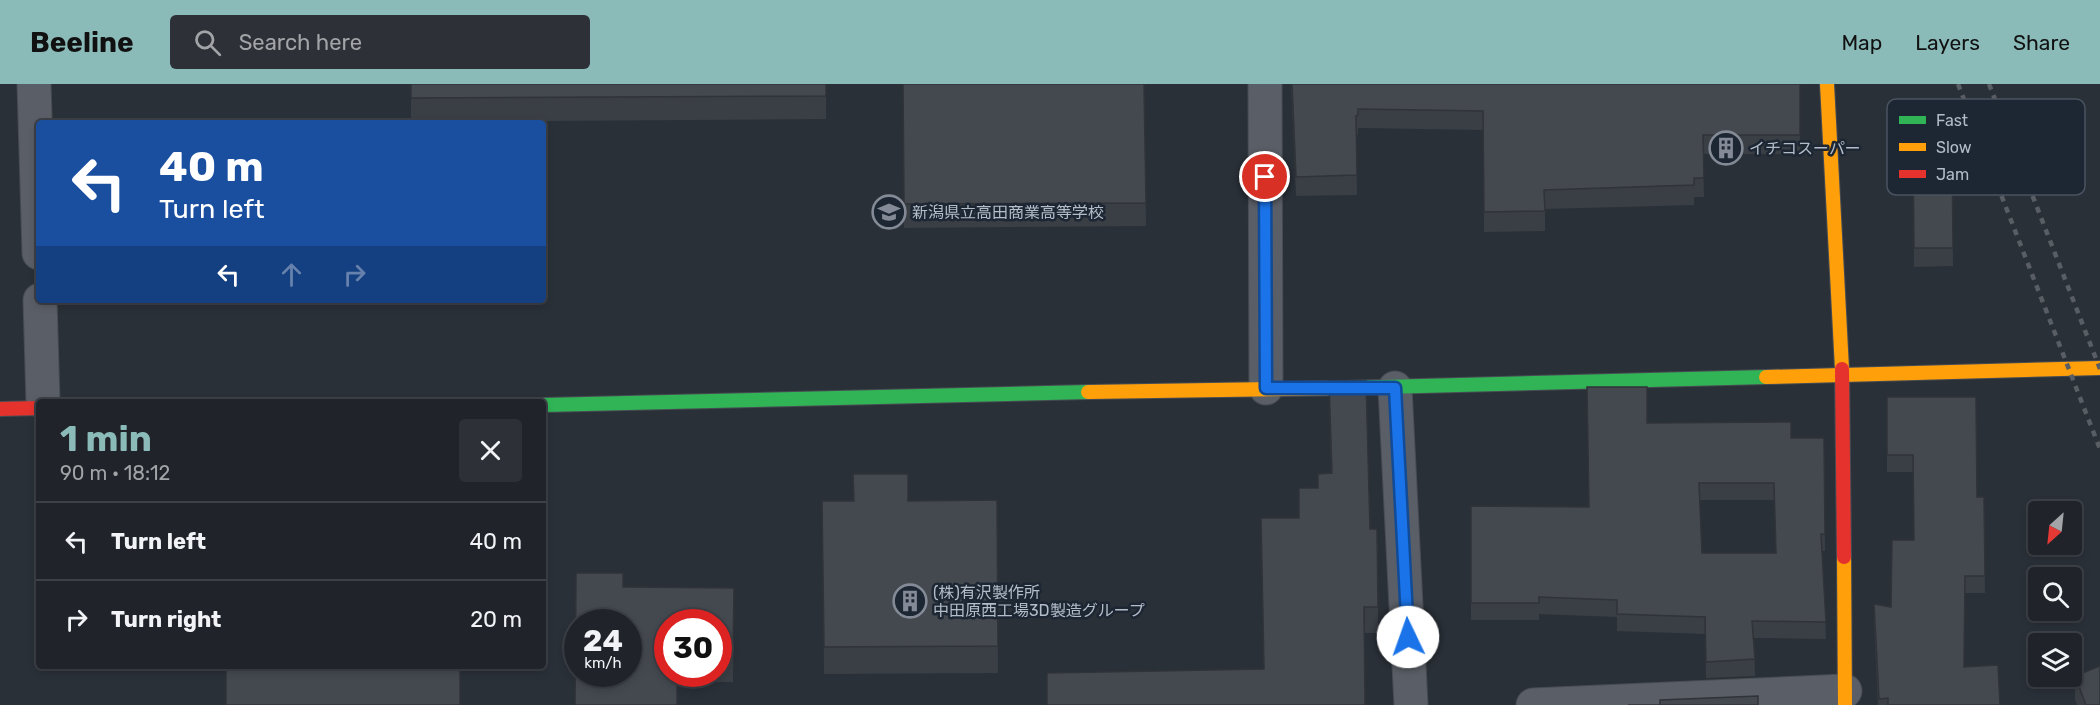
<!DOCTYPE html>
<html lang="en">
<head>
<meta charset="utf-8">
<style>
  :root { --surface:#20242a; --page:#2d3036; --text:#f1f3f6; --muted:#a2a4a8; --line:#3d4147; --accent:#8bbbb9 }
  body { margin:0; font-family:Rubik,"Noto Sans JP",sans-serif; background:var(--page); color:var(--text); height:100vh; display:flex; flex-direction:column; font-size:22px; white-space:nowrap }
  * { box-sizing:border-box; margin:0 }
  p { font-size:20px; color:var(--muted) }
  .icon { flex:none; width:33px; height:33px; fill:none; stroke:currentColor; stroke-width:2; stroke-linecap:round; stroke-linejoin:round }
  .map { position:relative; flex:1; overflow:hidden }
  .side { position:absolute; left:36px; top:315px; width:510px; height:270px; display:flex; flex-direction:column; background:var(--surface); border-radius:6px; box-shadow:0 3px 9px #0003,0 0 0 2px var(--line) }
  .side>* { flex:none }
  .top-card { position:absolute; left:36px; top:36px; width:510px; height:183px; border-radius:6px; box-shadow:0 3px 9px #0003,0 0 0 2px var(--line); background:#1a4fa0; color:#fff; overflow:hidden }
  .needle { width:39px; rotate:207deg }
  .tools { position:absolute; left:2028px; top:417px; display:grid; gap:12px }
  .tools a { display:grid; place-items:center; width:54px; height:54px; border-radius:6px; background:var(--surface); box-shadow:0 3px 9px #0003,0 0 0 2px var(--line); font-size:30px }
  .speed { position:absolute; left:564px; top:525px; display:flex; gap:12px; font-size:30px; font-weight:700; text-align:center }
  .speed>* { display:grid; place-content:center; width:78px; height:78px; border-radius:50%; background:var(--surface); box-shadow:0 3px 9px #0003,0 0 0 2px var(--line); line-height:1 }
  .speed small { font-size:15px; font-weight:400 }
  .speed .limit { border:9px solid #d22; background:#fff; color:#111 }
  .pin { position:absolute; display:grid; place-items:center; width:51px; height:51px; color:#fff; margin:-26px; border:3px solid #fff; border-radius:50%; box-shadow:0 2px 6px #0007 }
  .me { position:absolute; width:66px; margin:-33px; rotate:357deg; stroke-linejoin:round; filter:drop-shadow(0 0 4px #0008) }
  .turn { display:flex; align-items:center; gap:21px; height:126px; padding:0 24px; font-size:27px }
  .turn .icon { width:78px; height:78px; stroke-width:2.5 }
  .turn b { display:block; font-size:42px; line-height:51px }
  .lanes { display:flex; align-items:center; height:57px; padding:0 24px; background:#0003; justify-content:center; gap:30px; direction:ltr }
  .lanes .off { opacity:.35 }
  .round { display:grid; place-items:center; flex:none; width:63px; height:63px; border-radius:6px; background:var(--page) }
  .summary { display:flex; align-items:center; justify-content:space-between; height:102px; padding:0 24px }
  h1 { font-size:36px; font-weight:700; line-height:45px; color:var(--accent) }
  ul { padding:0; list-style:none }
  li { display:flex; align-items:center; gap:18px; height:78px; padding:0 24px; border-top:2px solid var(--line) }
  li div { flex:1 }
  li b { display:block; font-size:22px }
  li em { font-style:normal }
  header { display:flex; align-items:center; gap:36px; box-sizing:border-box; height:84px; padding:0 30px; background:var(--accent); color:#111 }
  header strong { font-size:28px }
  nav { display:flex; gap:33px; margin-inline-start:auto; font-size:21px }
  .search { width:420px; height:54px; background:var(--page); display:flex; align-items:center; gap:15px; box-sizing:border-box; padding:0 21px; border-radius:6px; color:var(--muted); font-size:22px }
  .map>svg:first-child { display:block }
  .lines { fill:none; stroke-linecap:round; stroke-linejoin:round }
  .street-casing { stroke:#484c53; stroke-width:35 }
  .fast-casing { stroke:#484c53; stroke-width:16 }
  .slow-casing { stroke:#484c53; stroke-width:16 }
  .jam-casing { stroke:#484c53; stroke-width:16 }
  .street { stroke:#5a5e66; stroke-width:33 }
  .fast { stroke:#30b455; stroke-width:14 }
  .slow { stroke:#ff9f0a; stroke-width:14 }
  .jam { stroke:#e5322d; stroke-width:14 }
  .rail { stroke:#595d64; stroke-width:4.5; stroke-dasharray:6 6; stroke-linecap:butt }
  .wall { fill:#3a3f45; fill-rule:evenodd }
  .building { fill:#444950; stroke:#303338; stroke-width:1.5; fill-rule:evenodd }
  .route-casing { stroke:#114b97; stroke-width:15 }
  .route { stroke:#1a73e8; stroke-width:10 }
  .labels { text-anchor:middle; stroke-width:5; stroke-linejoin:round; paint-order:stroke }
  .poi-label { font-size:16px; fill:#b4bcc9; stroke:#1d2633; text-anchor:start }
  .key { fill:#1d2633; stroke:#4a5360; stroke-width:1.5 }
  .key-label { font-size:16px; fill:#b4bcc9 }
</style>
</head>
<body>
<header>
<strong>Beeline</strong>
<div class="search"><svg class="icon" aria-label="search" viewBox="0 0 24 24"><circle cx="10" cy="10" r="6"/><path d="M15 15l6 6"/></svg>Search here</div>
<nav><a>Map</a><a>Layers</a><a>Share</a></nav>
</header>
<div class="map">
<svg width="2100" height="621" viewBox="0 0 2100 621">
  <rect width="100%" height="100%" fill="#2a3038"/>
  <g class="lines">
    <g class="street-casing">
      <g id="street">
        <path d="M34,0L39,169"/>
        <path d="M1265,0L1266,304"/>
        <path d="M40,216L43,318"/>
        <path d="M1395,304L1411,621"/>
        <path d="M1533,621L1845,607"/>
      </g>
    </g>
    <g class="fast-casing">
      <g id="fast">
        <path d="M1344,304L1766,293"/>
        <path d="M543,321L1088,308"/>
      </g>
    </g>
    <g class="slow-casing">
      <g id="slow">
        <path d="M1827,0L1842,285"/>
        <path d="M1766,293L2100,284"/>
        <path d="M1088,308L1344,304"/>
        <path d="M1844,473L1845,621"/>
      </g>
    </g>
    <g class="jam-casing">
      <g id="jam">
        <path d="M1842,285L1844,473"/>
        <path d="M0,325L39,324"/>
      </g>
    </g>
    <use href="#street" class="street"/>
    <use href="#fast" class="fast"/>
    <use href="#slow" class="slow"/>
    <use href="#jam" class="jam"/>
    <g class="rail">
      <path d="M1958,0L2100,365"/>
      <path d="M1989,0L2100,285"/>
    </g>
  </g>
  <g class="wall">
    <path d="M411,0H826V35L411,38Z"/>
    <path d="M903,0H1144L1146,142L904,144Z"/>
    <path d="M1291,0H1800V70H1703L1704,113H1694V121L1545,125V147L1484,148L1483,46L1358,44V51H1356L1357,111L1296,112Z"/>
    <path d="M1913,59H1952L1953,182L1914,183Z"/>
    <path d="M1329,297L1370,445L1378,523V549H1364L1365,621H1047V589L1264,585L1261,434H1299L1318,404L1331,389Z"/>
    <path d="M1887,313L1977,413H1984L1985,509H1965L1964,583L2000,621H1878L1874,538V520L1891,523L1914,456L1913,388H1887Z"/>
    <path d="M1647,339L1791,354H1824L1825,467H1822L1826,555L1754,554L1755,592L1706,594L1705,550L1617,547V533L1539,530V536H1471V422L1589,423ZM1699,416H1774L1776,469H1702Z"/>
    <path d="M853,390L908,417L997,416L998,589L824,590L822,417H853Z"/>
    <path d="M576,489H623V503L734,504L733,598H677V621H575ZM578,538H628V590H578ZM668,538H718V590H668Z"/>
    <path d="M2075,592L2100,621H2077L2075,615Z"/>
  </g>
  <g class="building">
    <path d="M411,0H826V12L411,14Z"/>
    <path d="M903,0H1144L1146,119L904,120Z"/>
    <path d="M1292,0H1800V51H1703L1704,94H1694V101L1544,106L1545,127L1484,128L1483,27L1358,25V31L1356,32L1357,91L1296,93Z"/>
    <path d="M1913,59H1952L1953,164H1914Z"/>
    <path d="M1329,297H1366L1370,445H1377L1378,523H1364L1365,621H1047V589L1264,585L1261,434H1299V404H1318V390L1332,389Z"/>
    <path d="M1587,303H1647V339L1791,338V354H1824L1825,450H1821L1826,538L1752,537L1755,575L1706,578L1705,533L1617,530V516L1539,513V519H1471V422L1589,423ZM1699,399H1774L1776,469H1702Z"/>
    <path d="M1887,313H1976L1977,413H1984L1985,492H1965L1964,583L1998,581L2000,621H1888V614L1879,615L1874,520L1891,523L1892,456H1914L1913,371H1887Z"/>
    <path d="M853,390H908V417L997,416L998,562L824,563L822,417H854Z"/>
    <path d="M576,489H623V503L734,504L733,572H718V538H668V590H677V621H575ZM578,538H628V590H578Z"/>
    <rect x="226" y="582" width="234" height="39"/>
    <path d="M2100,582V621H2086L2075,592Z"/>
    <path d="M1758,612V621H1628H1660V616Z"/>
  </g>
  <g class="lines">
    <g class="route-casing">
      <path id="route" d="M1265,93L1266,304H1395L1408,553"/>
    </g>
    <use href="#route" class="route"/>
  </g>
  <defs>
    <g id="building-ring" transform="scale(1.725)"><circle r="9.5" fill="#1d2633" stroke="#848b96" stroke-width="1.5"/><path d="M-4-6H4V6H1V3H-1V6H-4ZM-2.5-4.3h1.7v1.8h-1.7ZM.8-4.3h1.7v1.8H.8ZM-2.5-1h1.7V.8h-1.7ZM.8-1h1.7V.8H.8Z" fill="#848b96"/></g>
    <g id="school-ring" transform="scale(1.725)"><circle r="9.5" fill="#1d2633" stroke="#848b96" stroke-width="1.5"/><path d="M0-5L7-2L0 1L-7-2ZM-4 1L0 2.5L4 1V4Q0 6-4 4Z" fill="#848b96"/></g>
  </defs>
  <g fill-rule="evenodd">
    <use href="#building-ring" x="1726" y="64"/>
    <use href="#school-ring" x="889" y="128"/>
    <use href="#building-ring" x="910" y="517"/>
  </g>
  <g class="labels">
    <g class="poi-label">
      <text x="1749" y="70">イチコスーパー</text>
      <text x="912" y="134">新潟県立高田商業高等学校</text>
      <text x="933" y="514">(株)有沢製作所<tspan x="933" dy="18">中田原西工場3D製造グループ</tspan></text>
    </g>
  </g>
  <rect x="1887" y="15" width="198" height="96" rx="9" class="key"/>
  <rect x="1899" y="32" width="27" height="8" fill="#30b455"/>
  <rect x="1899" y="59" width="27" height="8" fill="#ff9f0a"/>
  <rect x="1899" y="86" width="27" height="8" fill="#e5322d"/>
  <g class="key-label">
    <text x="1936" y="42">Fast</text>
    <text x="1936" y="69">Slow</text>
    <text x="1936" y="96">Jam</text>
  </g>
</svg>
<div class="tools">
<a><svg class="needle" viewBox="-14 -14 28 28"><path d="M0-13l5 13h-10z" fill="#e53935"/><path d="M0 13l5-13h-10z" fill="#a2a4a8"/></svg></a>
<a><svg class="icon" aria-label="search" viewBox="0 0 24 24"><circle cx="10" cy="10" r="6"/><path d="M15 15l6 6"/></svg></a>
<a><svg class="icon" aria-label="layers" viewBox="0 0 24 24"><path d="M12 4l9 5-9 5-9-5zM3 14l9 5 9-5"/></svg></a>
</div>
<div class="speed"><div>24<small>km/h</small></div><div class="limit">30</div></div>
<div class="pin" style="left:1265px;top:93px;background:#d93025"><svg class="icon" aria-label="arrive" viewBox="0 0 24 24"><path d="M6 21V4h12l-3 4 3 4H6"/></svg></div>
<svg class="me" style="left:1408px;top:553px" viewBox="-20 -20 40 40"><circle r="19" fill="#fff"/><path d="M0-13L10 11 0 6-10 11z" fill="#1a73e8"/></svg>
<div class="top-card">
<div class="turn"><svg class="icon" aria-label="left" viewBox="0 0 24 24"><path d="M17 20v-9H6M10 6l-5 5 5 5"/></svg><div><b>40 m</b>Turn left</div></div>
<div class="lanes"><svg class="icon" aria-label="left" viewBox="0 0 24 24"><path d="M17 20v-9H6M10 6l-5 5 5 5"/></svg><svg class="icon off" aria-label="ahead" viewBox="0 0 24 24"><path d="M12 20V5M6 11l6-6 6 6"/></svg><svg class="icon off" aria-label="right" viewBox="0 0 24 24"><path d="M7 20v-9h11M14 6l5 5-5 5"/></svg></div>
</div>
<section class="side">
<div class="summary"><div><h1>1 min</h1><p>90 m · 18:12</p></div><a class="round"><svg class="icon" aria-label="close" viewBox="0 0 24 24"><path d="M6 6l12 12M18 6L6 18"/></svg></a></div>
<ul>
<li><svg class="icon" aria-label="left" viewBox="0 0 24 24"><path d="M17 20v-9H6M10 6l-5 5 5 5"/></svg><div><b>Turn left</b></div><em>40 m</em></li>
<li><svg class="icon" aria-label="right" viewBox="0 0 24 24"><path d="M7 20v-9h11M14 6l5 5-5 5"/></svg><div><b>Turn right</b></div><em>20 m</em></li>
</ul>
</section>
</div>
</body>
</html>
